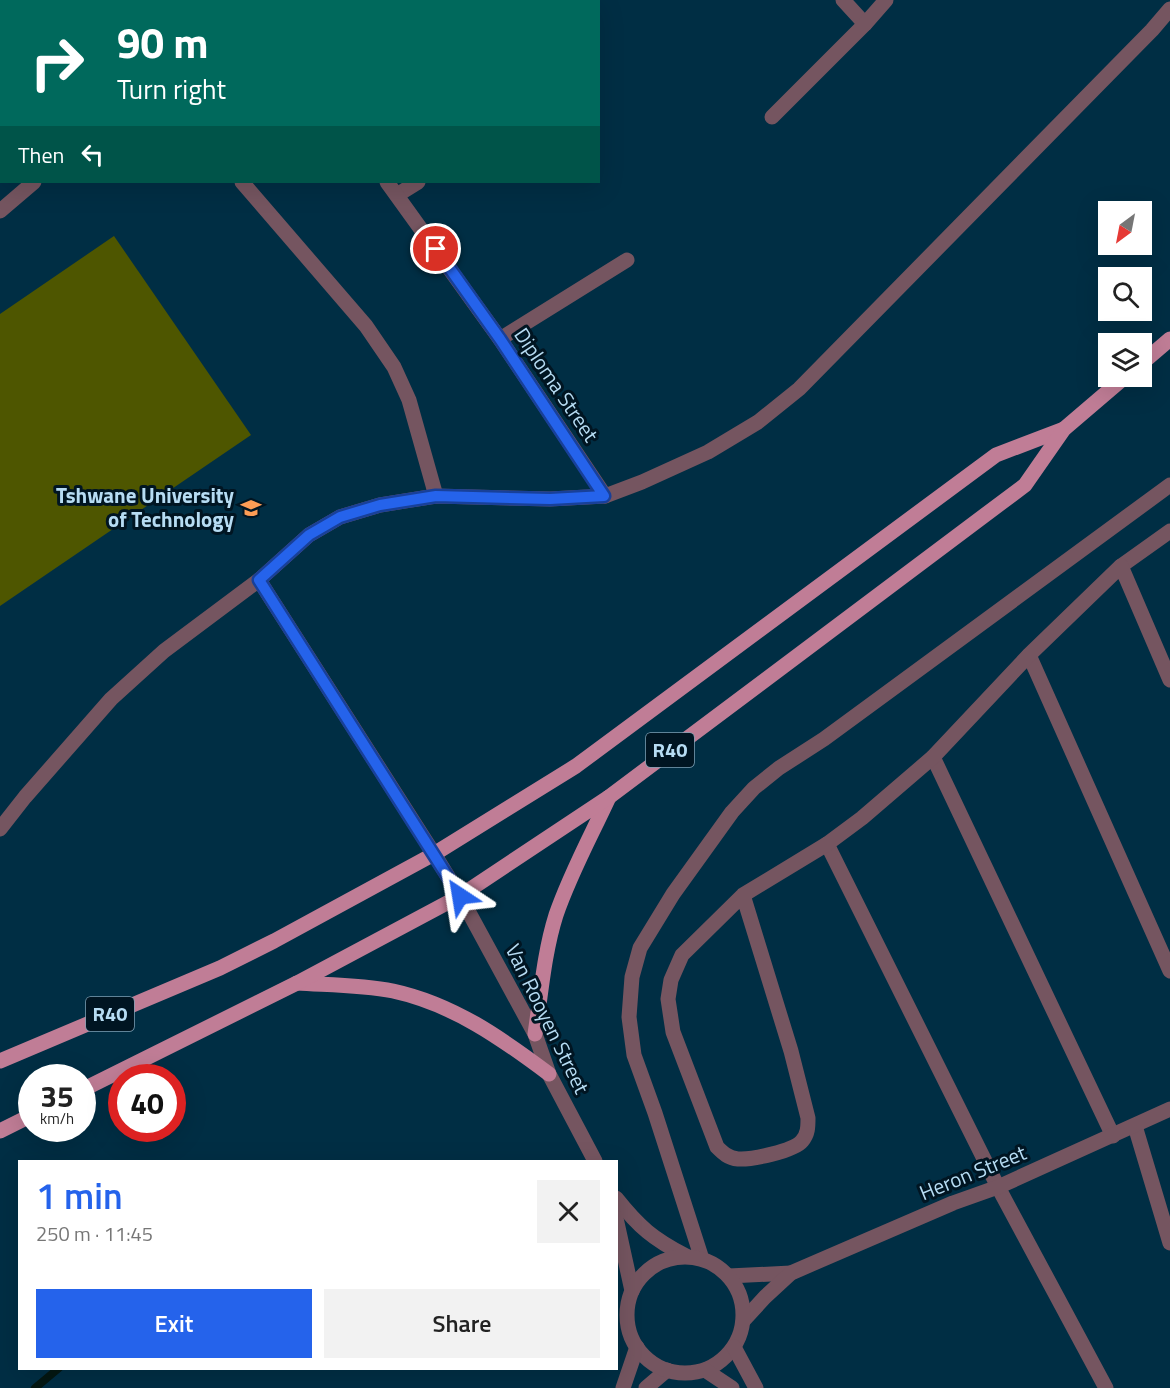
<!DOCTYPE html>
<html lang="en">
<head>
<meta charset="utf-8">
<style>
  :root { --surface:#fff; --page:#f2f2f2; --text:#222; --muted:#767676; --accent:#2563eb }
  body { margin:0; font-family:"Titillium Web",sans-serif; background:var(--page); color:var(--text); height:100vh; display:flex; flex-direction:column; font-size:22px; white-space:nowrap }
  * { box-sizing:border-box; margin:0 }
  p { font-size:20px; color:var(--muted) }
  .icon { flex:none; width:33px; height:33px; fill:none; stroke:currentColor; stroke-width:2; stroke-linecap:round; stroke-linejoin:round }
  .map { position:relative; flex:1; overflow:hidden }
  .drawer { position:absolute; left:18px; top:1160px; width:600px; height:210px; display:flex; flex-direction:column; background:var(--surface); border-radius:0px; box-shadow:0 6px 24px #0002 }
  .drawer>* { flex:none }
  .hud { position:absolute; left:0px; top:0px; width:600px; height:183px; box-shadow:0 6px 24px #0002; background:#00695c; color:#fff; overflow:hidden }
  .needle { width:39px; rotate:212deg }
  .controls { position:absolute; left:1098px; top:201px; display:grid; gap:12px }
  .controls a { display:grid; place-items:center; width:54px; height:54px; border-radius:0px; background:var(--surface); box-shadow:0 6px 24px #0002; font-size:30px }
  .speed { position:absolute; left:18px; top:1064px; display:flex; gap:12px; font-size:30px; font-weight:700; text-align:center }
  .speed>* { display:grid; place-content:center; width:78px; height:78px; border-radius:50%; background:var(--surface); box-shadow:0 6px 24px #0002; line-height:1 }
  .speed small { font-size:15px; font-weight:400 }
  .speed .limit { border:9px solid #d22; background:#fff; color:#111 }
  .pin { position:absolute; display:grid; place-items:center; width:51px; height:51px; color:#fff; margin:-26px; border:3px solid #fff; border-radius:50%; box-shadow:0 2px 6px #0007 }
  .me { position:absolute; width:66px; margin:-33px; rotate:327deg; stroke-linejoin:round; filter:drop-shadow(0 0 4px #0008) }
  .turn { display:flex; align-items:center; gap:21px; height:126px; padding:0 18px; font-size:27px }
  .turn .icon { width:78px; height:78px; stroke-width:2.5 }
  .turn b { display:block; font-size:42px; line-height:51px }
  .then { display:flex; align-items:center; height:57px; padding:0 18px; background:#0003; gap:12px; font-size:22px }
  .round { display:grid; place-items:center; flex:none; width:63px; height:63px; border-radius:0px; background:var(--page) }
  .summary { display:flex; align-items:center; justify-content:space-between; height:102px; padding:0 18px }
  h1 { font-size:36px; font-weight:600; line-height:45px; color:var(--accent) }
  .primary-button { display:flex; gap:12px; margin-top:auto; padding:12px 18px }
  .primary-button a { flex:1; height:69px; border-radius:0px; background:var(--accent); color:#fff; font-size:24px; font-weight:600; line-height:69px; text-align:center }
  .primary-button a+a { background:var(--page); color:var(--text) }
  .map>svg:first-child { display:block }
  .park { fill:#4e5600 }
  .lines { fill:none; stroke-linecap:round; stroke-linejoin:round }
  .stream { stroke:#041712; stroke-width:8 }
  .service { stroke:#755560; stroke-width:15 }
  .minor { stroke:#755560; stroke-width:15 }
  .tertiary { stroke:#755560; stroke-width:15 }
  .primary { stroke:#c07d96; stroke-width:15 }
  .route-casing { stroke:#184099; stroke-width:15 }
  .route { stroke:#2563eb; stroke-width:10 }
  .labels { text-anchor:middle; stroke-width:6; stroke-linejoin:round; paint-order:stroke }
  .shield { fill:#001522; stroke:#7fa0b4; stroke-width:1.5 }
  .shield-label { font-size:20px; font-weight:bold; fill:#b6dcf3 }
  .street-label { font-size:21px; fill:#b6dcf3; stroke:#001522 }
  .poi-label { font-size:21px; font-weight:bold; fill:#b6dcf3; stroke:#001522; text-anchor:end }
</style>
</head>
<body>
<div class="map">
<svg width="1170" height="1388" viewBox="0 0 1170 1388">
  <rect width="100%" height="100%" fill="#002e44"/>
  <path class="park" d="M114,236L251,435L0,606V314Z"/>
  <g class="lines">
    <path class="stream" d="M35,1388L59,1368"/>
    <g class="service">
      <path d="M50,0L53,2"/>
      <path d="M843,0L865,24"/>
      <path d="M346,2L348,0"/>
      <path d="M772,117L865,24L886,0"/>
      <path d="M242,182L366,326L394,367L409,400L436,496"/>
      <path d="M397,195L418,182"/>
      <path d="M0,211L34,182"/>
      <path d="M500,339L627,260"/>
    </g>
    <g class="minor">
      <path d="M254,0L255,2"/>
      <path d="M387,182L500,339L605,496"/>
      <path d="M1121,566L1170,531"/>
      <path d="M259,580L434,854"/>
      <path d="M1029,655L1170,971"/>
      <path d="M933,757L1113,1136"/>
      <path d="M0,829L25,797L111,699L164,651L259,580L309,535L340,517L380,505L436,496L550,499L605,496L642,482L708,452L758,422L799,389L1152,30L1170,9"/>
      <path d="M827,844L998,1187L1106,1388"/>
      <path d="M743,895L791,1051L808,1118C808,1127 808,1134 802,1141C794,1151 751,1160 738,1159C728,1158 723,1153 717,1147L673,1032L668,999L671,980L682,955L743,895L827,844L862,818L933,757L1029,655L1121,566L1170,680"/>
      <path d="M1135,1126L1170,1243"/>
      <path d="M702,1259L655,1113L634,1055L629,1017L632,977L640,948L673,894L732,812L754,788L779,768L824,739L1170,485"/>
      <path d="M729,1276L791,1273"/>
      <path d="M743,1321L765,1297L791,1273L953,1203L998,1187L1170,1109"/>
      <path d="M623,1388L637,1347"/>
      <path d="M646,1388L667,1370"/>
    </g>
    <g class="tertiary">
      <path d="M434,854L460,896L535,1034L549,1074L595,1161"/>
      <path d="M616,1198C639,1227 653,1239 686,1256"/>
      <path d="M616,1218L632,1291"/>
      <circle cx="685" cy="1315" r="58"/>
      <path d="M734,1347L756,1388"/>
      <path d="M705,1370L732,1388"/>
    </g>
    <g class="primary">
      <path d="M1142,363L1170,339"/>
      <path d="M297,983C328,985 362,985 393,991C453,1004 501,1038 549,1074"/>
      <path d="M535,1034C541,994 544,953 556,915C570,874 591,836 609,797"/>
      <path d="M0,1061L220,968L274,941L434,854L576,766L996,455L1064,429"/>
      <path d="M82,1090L297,983L460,896L609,797L1025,485L1064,429L1126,376"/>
      <path d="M0,1131L32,1115"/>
    </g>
  </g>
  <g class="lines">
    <g class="route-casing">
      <path id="route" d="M436,249L500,339L604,496L550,499L436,496L380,505L340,517L309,535L259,580L460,896"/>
    </g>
    <use href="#route" class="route"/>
  </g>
  <defs>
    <g id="university-bare" transform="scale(1.62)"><path d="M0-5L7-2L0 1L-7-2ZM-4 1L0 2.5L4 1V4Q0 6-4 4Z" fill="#fd9d55" stroke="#001522" stroke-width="2.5" paint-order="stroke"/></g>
  </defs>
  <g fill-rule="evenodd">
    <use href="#university-bare" x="251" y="508"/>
  </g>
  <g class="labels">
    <g class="shield">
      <rect x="646" y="733" width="48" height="34" rx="4.5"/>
      <rect x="86" y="997" width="48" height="34" rx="4.5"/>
    </g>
    <g class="shield-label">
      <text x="670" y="757">R40</text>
      <text x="110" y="1021">R40</text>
    </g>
    <g class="street-label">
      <text transform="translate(556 385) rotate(56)" y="7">Diploma Street</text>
      <text transform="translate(547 1019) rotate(64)" y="7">Van Rooyen Street</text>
      <text transform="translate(973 1173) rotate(-22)" y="7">Heron Street</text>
    </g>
    <g class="poi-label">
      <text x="234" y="503">Tshwane University<tspan x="234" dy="24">of Technology</tspan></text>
    </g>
  </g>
</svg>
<div class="controls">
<a><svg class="needle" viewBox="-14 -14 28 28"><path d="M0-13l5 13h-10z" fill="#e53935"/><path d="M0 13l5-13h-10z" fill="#767676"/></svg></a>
<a><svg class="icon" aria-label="search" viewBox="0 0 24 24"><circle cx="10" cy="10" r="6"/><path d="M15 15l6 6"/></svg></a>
<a><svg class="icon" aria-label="layers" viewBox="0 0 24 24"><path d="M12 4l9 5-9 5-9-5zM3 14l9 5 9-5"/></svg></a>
</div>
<div class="speed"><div>35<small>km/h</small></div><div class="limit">40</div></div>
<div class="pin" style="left:436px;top:249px;background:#d93025"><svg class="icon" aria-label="arrive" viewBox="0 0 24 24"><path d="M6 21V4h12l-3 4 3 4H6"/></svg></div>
<svg class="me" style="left:460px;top:896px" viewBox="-20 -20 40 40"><path d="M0-17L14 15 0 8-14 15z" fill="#2563eb" stroke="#fff" stroke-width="4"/></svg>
<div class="hud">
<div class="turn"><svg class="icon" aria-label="right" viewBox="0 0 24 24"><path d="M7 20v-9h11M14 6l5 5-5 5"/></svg><div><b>90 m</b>Turn right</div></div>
<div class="then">Then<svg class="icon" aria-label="left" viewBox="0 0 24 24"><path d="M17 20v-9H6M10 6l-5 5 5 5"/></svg></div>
</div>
<section class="drawer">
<div class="summary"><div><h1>1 min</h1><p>250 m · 11:45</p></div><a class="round"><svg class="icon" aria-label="close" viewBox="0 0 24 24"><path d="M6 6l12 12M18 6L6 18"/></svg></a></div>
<div class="primary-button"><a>Exit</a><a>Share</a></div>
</section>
</div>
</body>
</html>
